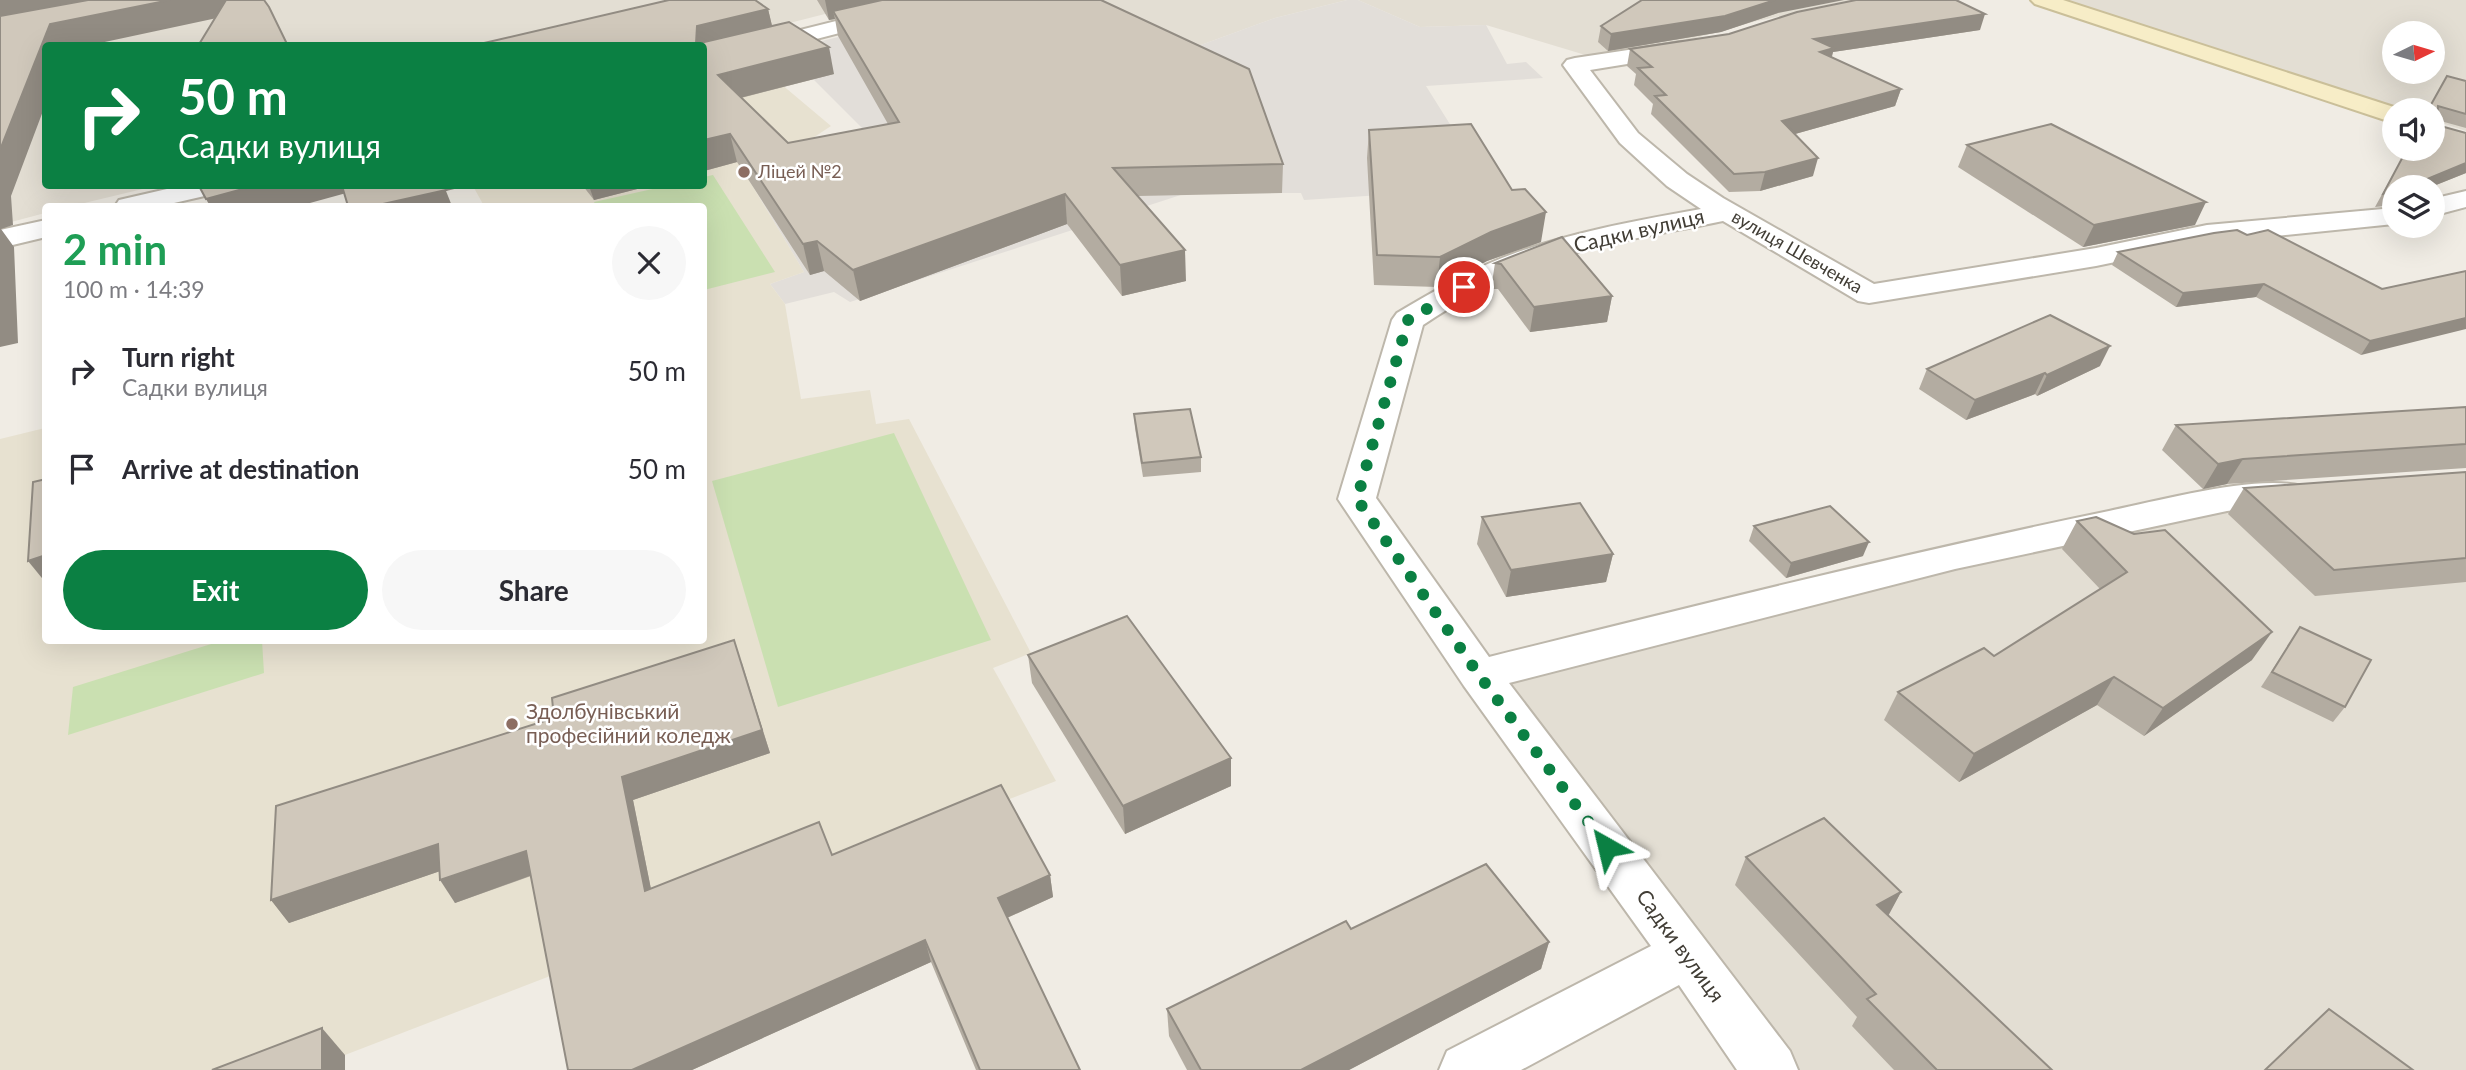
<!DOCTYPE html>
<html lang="en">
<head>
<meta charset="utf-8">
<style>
  :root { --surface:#fff; --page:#f7f7f7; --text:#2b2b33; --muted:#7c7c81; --accent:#0b8043 }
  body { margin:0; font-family:Lato,sans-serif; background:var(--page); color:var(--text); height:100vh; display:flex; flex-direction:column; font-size:26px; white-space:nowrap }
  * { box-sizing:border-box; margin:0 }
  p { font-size:23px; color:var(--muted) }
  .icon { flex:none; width:38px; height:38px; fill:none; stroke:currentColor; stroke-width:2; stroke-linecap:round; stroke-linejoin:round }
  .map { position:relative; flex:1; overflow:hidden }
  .sheet { position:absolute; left:42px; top:203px; width:665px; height:441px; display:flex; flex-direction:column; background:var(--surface); border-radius:7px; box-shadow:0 7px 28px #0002 }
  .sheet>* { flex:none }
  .guide { position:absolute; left:42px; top:42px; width:665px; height:147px; border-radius:7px; box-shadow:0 7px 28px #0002; background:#0b8043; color:#fff; overflow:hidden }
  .needle { width:46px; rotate:85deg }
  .fabs { position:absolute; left:2382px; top:21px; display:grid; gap:14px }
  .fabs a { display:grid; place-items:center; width:63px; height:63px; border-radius:50%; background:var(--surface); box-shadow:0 7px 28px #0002; font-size:35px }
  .pin { position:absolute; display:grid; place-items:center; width:60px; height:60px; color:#fff; margin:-30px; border:4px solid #fff; border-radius:50%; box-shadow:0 2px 7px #0007 }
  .me { position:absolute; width:77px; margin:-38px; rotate:323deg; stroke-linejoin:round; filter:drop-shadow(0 0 5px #0008) }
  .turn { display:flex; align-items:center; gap:24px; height:147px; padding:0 21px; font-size:32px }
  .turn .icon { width:91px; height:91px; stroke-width:2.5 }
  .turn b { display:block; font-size:49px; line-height:60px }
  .round { display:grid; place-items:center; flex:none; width:74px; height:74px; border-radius:37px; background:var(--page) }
  .summary { display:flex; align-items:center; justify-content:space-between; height:119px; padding:0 21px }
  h1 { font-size:42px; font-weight:700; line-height:52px; color:#1e9e55 }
  .button { display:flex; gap:14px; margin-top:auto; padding:14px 21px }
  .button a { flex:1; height:80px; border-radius:42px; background:var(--accent); color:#fff; font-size:28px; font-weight:700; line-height:80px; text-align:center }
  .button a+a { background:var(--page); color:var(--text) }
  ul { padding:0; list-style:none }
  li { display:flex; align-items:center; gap:21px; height:98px; padding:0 21px }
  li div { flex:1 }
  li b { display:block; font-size:26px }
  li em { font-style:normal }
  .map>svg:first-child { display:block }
  .residential { fill:#e3ded3; fill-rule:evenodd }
  .industrial { fill:#e2ded9 }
  .education { fill:#e7e1d0 }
  .green { fill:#cae0b1 }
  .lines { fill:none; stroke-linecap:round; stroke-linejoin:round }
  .street-casing { stroke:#bdb7ab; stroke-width:4 }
  .secondary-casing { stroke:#cabf99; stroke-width:4 }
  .street { fill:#fff; fill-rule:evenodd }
  .secondary { fill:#f7edc7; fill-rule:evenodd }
  .wall { fill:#b3aca1 }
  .shaded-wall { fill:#928c83 }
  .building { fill:#d0c8bb; stroke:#928c83; stroke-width:2 }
  .route { stroke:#0b8043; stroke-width:12; stroke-dasharray:0 21.6 }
  .education-dot { fill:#8d6e63; stroke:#fff; stroke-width:2.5 }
  .labels { text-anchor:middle; stroke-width:5; stroke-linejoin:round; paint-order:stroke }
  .far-education-label { font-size:18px; fill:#785e54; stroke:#fff; text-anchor:start }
  .far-street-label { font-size:18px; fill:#413d35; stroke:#fff }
  .street-label { font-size:21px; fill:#413d35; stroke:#fff }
  .education-label { font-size:21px; fill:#785e54; stroke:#fff; text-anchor:start }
</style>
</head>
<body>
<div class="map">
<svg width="2466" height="1070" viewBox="0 0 2466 1070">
  <rect width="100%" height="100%" fill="#f0ece4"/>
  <g class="residential">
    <path d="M0,0H880L703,45L46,46V186H155L72,206H46L45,213L0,225Z"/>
    <path d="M986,0H1347L1275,18L1168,57Z"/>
    <path d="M1358,0H1858L1757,21L1685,41L1592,57L1486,25L1420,27Z"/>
    <path d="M2064,0H2466V131L2433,120L2432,110H2403ZM2394,33H2432V72H2394Z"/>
    <path d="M2466,482V1070H1770L1479,675L2227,499Z"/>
  </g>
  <path class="industrial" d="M1347,0H1358L1420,27L1486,25L1507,64L1526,62L1543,78L1426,86L1490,188L1304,200L1301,193H1187L850,302L834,292L785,304L770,284L804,272L749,180L882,148L813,79L776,52L988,1L1168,57L1275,18Z"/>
  <path class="education" d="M750,58L831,126L749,180L804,272L770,284L785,304L801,399L870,390L876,424L909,419L1031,653L993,668L1056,781L306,1070H0V439L45,428L46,640H704V206H484L473,186H704V70Z"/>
  <g class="green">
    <path d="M713,175L775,272L704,290V206H596L594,202L666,186H704V177Z"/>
    <path d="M894,433L991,640L778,707L712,481Z"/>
    <path d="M224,640L262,641L264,673L68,735L73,687Z"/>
  </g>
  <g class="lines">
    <g class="street-casing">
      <g id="street">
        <path d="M920,0H956L952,4L704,68V54Z"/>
        <path d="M1681,42L1689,44L1692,49L1689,54L1590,70L1638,133L1687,174L1723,198L1874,284L2096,248L2207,225L2394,208V224L2207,243L2096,266L1869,303L1858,301L1723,221C1661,234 1597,243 1538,265C1497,280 1459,301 1423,325L1376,498L1489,657C1695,606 1901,554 2109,511C2158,501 2256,474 2302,486L2308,494L2302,502L2227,511L1955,569L1509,683L1790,1051L1798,1070H1737L1679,985L1521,1070H1439L1447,1051L1651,946L1464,686L1338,499L1392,320L1397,313C1431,293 1465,273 1502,258C1566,233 1634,221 1701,209L1667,186L1620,143L1563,65L1567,60L1575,58Z"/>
        <path d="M180,186H226L222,192L161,206H115L119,200Z"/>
        <path d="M2466,191V207L2432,216V199Z"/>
        <path d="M46,220V237L0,248V230Z"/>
      </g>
    </g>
    <g class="secondary-casing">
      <path id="secondary" d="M2031,0H2063L2403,110H2394V122L2385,120L2035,4Z"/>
    </g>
    <use href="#street" class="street"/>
    <use href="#secondary" class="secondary"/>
  </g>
  <g class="wall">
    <path d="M817,0H1101L1283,164L1282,193L1138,196L1186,281L1122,296L1067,224L860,301L824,271L810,275L737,162L704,171V46L768,9L772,26L834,74L741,98L788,143L888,124L838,36L835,19L829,20Z"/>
    <path d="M1778,13L1721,32L1608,51L1598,42L1601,26Z"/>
    <path d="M1980,30L1833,52L1832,57L1901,89L1895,106L1795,134L1813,176L1760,191L1729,192L1651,114L1653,104L1634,85L1636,74L1627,66L1630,49L1729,34Z"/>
    <path d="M2447,76L2466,81V128L2437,120V125L2466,133V173L2431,187H2394V202L2385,206L2375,207L2407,149H2432V110H2428Z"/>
    <path d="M1369,130L1541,242L1487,261L1437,287L1374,285L1367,158Z"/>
    <path d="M1967,145L2195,225L2083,247L1958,167Z"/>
    <path d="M583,186H649L594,200Z"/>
    <path d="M2247,235L2382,289L2466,271L2361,355L2256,297L2176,307L2112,265L2118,252Z"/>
    <path d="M1562,237L1612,296L1607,322L1530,332L1498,289H1491L1495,263Z"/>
    <path d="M2100,366L2037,396L2035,394L1966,420L1919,389L1927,369Z"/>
    <path d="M2466,407V468L2227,484L2203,489L2162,450L2176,425Z"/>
    <path d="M1134,414L1201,457V472L1143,477L1135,428Z"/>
    <path d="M2466,472V582L2315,596L2228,514L2244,488Z"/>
    <path d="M1482,517L1613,554L1606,582L1506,597L1477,544Z"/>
    <path d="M2077,521L2252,660L2144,736L2097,705L1959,782L1884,720L1898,692L1994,656L2100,589L2062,549Z"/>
    <path d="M1754,526L1863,556L1786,578L1749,541Z"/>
    <path d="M2300,627L2345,707L2333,722L2261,687Z"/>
    <path d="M1028,655L1231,758V786L1125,834L1032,683Z"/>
    <path d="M742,663L770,753L633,800L651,889L832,855L1050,875L1053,897L1007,918L1080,1070H976L931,962L692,1070H568L531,876L455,903L440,871L289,923L271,900Z"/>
    <path d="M1746,857L1901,892L1888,915L2052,1070H1894L1852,1026L1857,1017L1735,885Z"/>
    <path d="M1351,929L1549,942L1541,969L1349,1070H1187L1169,1036L1167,1009Z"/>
  </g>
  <g class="shaded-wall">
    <path d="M0,0H138L0,25Z"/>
    <path d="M170,0H240L245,12L86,46H46V103L11,196L13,225L1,229L14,247L18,343L0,347V150L50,24Z"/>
    <path d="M825,0H902L833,11L835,19L829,20Z"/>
    <path d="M1775,0H1844L1778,13L1721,32L1608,51L1611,34Z"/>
    <path d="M768,9L774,34L696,46L697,26Z"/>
    <path d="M1985,14L1980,30L1833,52L1829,65L1819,54L1814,39Z"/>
    <path d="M829,47L834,74L724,102L718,75Z"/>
    <path d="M1901,89L1895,106L1777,139L1782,121Z"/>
    <path d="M730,134L737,162L704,171V140Z"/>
    <path d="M1818,158L1813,176L1760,191L1765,172Z"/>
    <path d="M2466,163V173L2431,187H2408Z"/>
    <path d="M254,186H346L350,192L299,206H210L206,199Z"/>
    <path d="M444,186H467L446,191L452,206H374Z"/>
    <path d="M589,186H649L594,200Z"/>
    <path d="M2394,193V202L2385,206L2393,194Z"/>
    <path d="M1065,194L1067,224L860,301L853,270Z"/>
    <path d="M2206,202L2195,225L2083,247L2094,225Z"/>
    <path d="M1546,212L1541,242L1487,261L1437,287L1440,257L1491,232Z"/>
    <path d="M817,241L824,271L810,275L803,244Z"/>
    <path d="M1185,250L1186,281L1122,296L1120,265Z"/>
    <path d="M2264,284L2256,297L2176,307L2183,293Z"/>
    <path d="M1612,296L1607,322L1530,332L1534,307Z"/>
    <path d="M2466,318V329L2361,355L2370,341Z"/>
    <path d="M2110,346L2100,366L2037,396L2047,375Z"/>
    <path d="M2045,373L2035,394L1966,420L1975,400Z"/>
    <path d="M2243,459L2227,484L2203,489L2218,464Z"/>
    <path d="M1869,542L1863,556L1786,578L1791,563Z"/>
    <path d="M1613,554L1606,582L1506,597L1511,570Z"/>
    <path d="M46,555V583L28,561Z"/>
    <path d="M2272,632L2252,660L2144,736L2163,708Z"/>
    <path d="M734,640L770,753L633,800L656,914L645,891L622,777Z"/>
    <path d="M2114,677L2097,705L1959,782L1974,754Z"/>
    <path d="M1231,758V786L1125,834L1123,806Z"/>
    <path d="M438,844L452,867L289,923L271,900Z"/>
    <path d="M526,851L538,873L455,903L440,880Z"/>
    <path d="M1050,875L1053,897L1002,920L998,898Z"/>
    <path d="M1901,892L1886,920L1877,905Z"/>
    <path d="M925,940L931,962L692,1070H632Z"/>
    <path d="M1549,942L1541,969L1349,1070H1301Z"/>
    <path d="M322,1028L345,1055V1070H322Z"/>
  </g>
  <g class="building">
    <path d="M88,0H170L50,24L0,150V16Z"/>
    <path d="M226,0H264L269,7L288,46H198Z"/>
    <path d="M669,0H755L768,9L697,26L696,44L789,22L829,47L718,75L788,143L899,122L833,11L882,0H1101L1249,69L1283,164L1113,168L1185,250L1120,265L1065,194L853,270L817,241L803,244L730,134L704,140V46H471Z"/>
    <path d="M1642,0H1775L1725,16L1611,34L1601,26Z"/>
    <path d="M1856,0H1956L1985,14L1814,39L1834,48L1820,52L1901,89L1782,121L1818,158L1765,172L1734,174L1655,96L1666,95L1638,68L1652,67L1630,49L1729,34L1797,12Z"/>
    <path d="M2447,76L2466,81V114L2438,106L2437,125L2466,133V163L2408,187H2394V193L2383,194L2407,149H2432V110H2428Z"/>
    <path d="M1471,124L1512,190L1525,189L1546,212L1491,232L1440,257L1377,255L1369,130Z"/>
    <path d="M2051,124L2206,202L2094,225L1967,145Z"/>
    <path d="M199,186H254L206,199Z"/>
    <path d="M342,186H444L446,190L374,206H348Z"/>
    <path d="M2237,230L2247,235L2268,230L2382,289L2466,271V318L2370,341L2264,284L2183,293L2118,252L2214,233Z"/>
    <path d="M1562,237L1612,296L1534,307L1501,264L1495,263Z"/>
    <path d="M2050,315L2110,346L2047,375L2045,373L1975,400L1927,369Z"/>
    <path d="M2466,407V444L2243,459L2218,464L2176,425Z"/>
    <path d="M1190,409L1201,457L1142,463L1134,414Z"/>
    <path d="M2466,472V558L2334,570L2244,488Z"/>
    <path d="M46,479V555L28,561L33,482Z"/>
    <path d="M1580,503L1613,554L1511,570L1482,517Z"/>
    <path d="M1830,506L1869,542L1791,563L1754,526Z"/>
    <path d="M2096,517L2134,534L2165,530L2272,632L2163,708L2114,677L1974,754L1898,692L1984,648L1994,656L2127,572L2077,521Z"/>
    <path d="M1127,616L1231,758L1123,806L1028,655Z"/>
    <path d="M2300,627L2371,660L2345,707L2272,672Z"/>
    <path d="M734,640L762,730L622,777L645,891L819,822L832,855L1001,785L1050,875L998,898L1080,1070H980L925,940L632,1070H568L526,851L440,880L438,844L271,900L276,806L554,718L552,698Z"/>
    <path d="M1824,818L1901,892L1877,905L2052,1070H1937L1867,999L1876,994L1746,857Z"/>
    <path d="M1486,864L1549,942L1301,1070H1201L1167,1009L1346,921L1351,929Z"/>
    <path d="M2329,1009L2413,1070H2265Z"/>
    <path d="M322,1028V1070H212Z"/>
  </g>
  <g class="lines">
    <path class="route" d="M1464,287L1408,320L1357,499L1479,675L1607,847"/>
  </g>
  <g class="education-dot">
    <circle cx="744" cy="172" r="7"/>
    <circle cx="512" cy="724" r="7"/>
  </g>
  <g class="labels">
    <g class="far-education-label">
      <text x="758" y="178">Ліцей №2</text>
    </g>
    <g class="far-street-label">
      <text transform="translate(1797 252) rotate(30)" y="6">вулиця Шевченка</text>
    </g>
    <g class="street-label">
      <text transform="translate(1639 231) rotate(-13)" y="7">Садки вулиця</text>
      <text transform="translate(1680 946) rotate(54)" y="7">Садки вулиця</text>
    </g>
    <g class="education-label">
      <text x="526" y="719">Здолбунівський<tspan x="526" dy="24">професійний коледж</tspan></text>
    </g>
  </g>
</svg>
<div class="fabs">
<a><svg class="needle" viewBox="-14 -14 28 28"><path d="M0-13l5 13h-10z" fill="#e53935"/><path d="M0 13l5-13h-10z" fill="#7c7c81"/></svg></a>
<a><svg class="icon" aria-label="sound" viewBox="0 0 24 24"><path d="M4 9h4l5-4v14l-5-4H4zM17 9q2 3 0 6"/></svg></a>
<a><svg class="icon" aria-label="layers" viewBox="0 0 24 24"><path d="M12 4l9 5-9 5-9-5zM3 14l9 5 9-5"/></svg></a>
</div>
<div class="pin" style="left:1464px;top:287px;background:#d93025"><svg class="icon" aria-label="arrive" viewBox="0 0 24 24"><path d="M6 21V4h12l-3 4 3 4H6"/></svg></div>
<svg class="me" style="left:1607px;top:847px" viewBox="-20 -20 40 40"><path d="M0-17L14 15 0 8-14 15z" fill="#0b8043" stroke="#fff" stroke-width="4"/></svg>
<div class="guide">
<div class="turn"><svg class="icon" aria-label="right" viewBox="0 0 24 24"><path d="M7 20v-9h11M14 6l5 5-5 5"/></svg><div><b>50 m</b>Садки вулиця</div></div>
</div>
<section class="sheet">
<div class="summary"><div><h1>2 min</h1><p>100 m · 14:39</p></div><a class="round"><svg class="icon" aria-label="close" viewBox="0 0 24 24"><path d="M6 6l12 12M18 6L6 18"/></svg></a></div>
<ul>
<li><svg class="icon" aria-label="right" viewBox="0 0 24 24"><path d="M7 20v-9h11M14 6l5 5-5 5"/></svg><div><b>Turn right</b><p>Садки вулиця</p></div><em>50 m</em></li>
<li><svg class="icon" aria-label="arrive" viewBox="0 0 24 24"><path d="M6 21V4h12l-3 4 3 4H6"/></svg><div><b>Arrive at destination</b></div><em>50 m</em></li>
</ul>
<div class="button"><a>Exit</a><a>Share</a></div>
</section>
</div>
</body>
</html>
